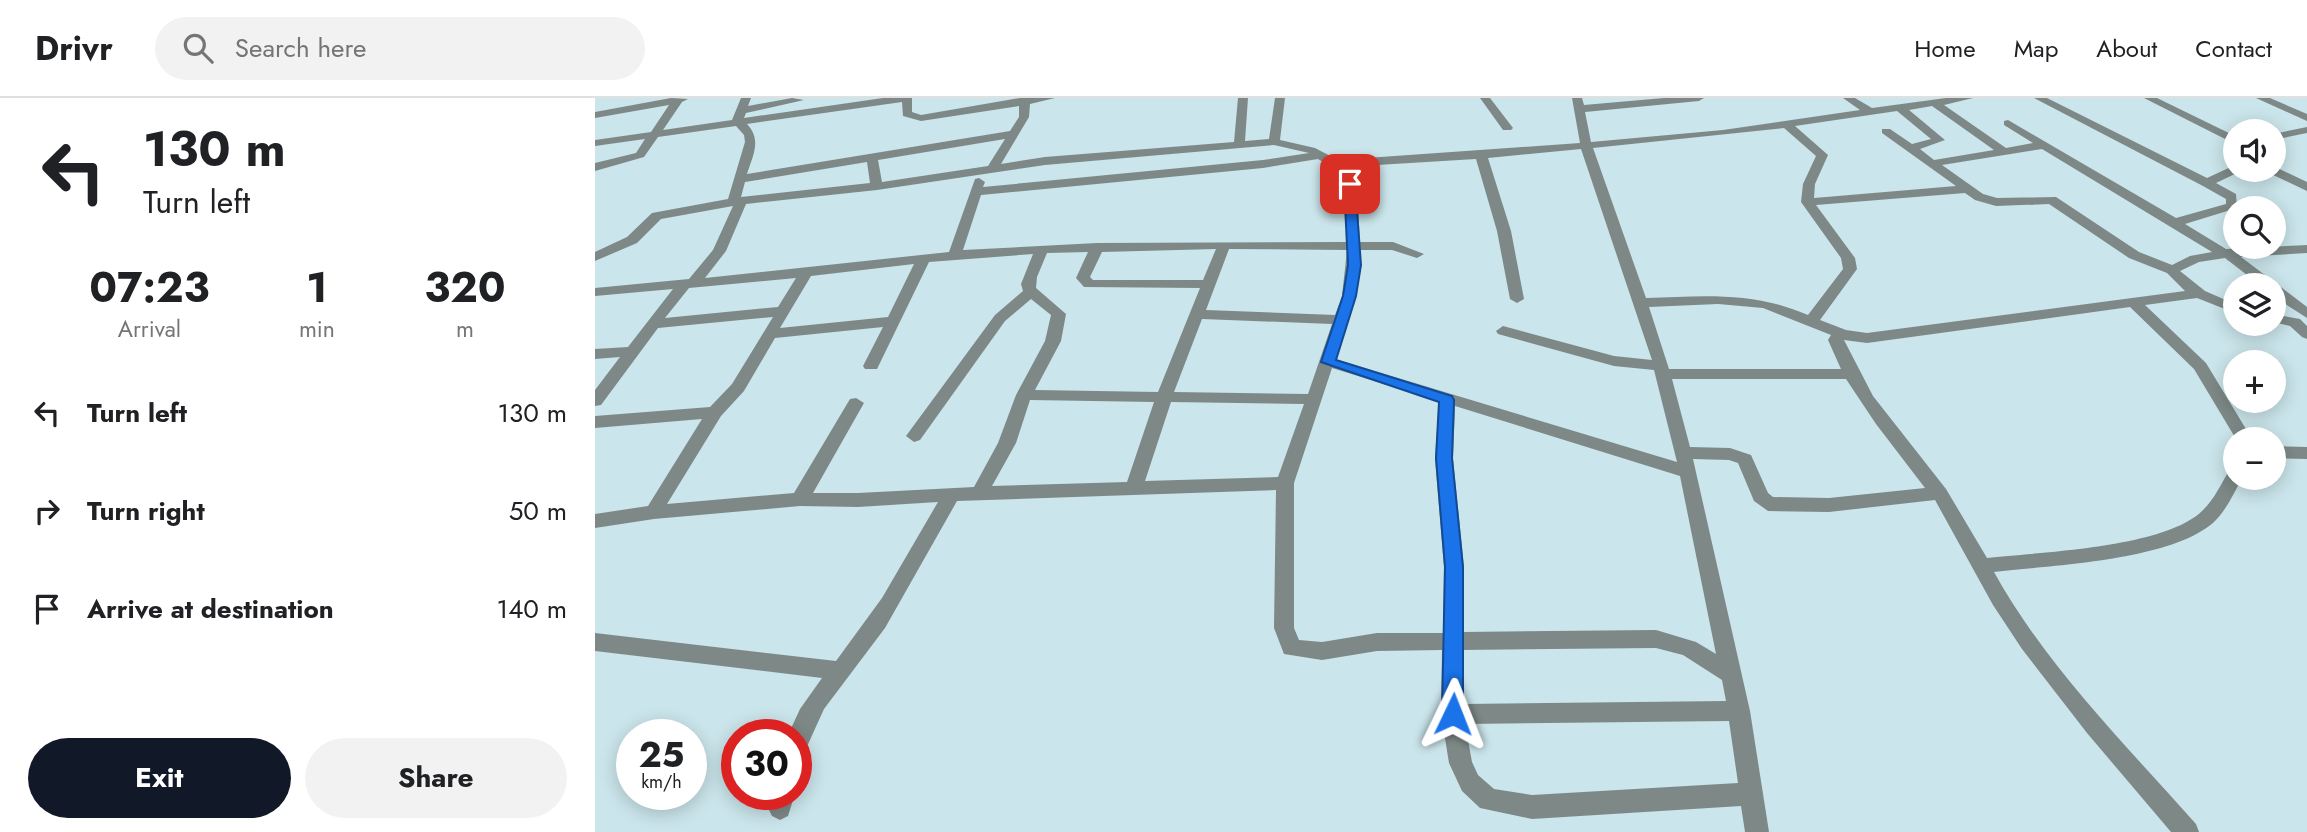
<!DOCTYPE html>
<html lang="en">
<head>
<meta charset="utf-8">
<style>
  :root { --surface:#fff; --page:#f2f2f2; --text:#202124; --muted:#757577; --line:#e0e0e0; --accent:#111827 }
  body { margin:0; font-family:Jost,sans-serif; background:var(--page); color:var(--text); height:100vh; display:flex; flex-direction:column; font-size:26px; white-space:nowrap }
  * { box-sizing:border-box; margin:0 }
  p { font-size:23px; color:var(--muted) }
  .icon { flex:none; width:38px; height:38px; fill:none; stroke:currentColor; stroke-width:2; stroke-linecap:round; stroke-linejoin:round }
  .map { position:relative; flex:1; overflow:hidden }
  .panel { display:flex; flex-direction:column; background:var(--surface); width:595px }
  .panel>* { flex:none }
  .hud { background:#fff; color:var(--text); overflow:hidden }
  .tools { position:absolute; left:1628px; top:21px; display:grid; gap:14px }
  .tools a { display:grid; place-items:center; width:63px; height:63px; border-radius:50%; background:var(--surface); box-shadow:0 4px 18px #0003; font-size:35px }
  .speed { position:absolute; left:21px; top:621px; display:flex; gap:14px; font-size:35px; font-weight:700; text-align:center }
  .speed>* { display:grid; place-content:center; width:91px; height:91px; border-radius:50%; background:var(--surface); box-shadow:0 4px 18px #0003; line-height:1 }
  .speed small { font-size:18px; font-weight:400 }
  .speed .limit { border:10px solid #d22; background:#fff; color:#111 }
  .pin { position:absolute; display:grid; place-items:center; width:60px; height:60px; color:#fff; margin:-30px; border-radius:14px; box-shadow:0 4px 10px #0006 }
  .me { position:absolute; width:77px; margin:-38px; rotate:2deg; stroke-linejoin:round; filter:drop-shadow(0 0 5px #0008) }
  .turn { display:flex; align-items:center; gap:24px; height:147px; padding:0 28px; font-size:32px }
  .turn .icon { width:91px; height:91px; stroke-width:2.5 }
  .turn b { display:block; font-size:49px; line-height:60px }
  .eta { display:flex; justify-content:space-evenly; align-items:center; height:119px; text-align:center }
  .eta b { font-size:42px; font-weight:700; line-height:49px }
  .button { display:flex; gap:14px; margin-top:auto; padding:14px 28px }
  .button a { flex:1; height:80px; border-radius:42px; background:var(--accent); color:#fff; font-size:28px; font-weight:700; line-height:80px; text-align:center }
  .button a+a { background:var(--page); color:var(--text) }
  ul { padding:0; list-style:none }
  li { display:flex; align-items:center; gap:21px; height:98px; padding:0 28px }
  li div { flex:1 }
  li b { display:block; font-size:26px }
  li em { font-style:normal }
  header { display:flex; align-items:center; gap:42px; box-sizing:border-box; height:98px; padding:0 35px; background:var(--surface); border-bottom:2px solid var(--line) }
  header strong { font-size:33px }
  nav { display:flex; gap:38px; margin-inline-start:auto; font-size:24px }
  .search { width:490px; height:63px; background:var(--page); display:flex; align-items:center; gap:18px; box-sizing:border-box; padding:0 24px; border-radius:38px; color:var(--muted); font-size:26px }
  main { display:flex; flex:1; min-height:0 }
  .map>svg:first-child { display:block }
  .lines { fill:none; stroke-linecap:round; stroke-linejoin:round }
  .minor { fill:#7e8987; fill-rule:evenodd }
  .route { fill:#1a73e8; stroke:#114b97; stroke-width:2 }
</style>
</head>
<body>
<header>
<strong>Drivr</strong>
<div class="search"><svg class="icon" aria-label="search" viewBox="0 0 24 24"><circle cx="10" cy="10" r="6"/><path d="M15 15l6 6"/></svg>Search here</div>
<nav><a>Home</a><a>Map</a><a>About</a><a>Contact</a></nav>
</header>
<main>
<section class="panel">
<div class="hud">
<div class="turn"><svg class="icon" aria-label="left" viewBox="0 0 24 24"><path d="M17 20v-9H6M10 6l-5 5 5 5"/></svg><div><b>130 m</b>Turn left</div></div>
</div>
<div class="eta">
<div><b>07:23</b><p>Arrival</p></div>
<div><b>1</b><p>min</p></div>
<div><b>320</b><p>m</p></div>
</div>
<ul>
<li><svg class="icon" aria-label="left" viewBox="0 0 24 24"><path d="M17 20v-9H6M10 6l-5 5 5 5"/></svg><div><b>Turn left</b></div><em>130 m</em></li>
<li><svg class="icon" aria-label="right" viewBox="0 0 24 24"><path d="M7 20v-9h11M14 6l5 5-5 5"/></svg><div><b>Turn right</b></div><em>50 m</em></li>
<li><svg class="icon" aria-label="arrive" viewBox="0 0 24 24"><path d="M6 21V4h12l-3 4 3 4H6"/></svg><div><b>Arrive at destination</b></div><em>140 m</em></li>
</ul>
<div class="button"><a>Exit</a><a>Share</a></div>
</section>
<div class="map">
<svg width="1712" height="734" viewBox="0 0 1712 734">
  <rect width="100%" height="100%" fill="#cae5eb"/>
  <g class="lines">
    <g class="minor">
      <path d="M76,0L93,1L87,4L68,32L137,22L146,0H156L153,8L197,0L209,2L151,15L149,20L288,0H317V14L326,17L425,0H460L435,6L434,19L406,66L450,59L639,44L643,0H653L650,43L674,41L680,0H690L685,42L720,50L743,62L985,45L977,0H987L989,7L1069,0H1109L1104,3L990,14L996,44L1128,32L1265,12L1248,0H1260L1277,10L1351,0H1378L1349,7L1411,50L1438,45L1409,27V23L1413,22L1581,120L1631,106V101L1608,88L1439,0H1452L1612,80L1640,67V72L1644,74L1621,85L1641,96L1642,110L1590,126L1631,151L1712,147V155L1646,159L1712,209V220L1678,198V187H1665L1630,160L1604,164L1585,173L1610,193L1640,206V215L1602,200L1550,207L1611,265L1657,341H1641L1599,271L1535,209L1272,245L1249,242L1278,298L1351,391L1392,460C1445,454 1569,450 1607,413C1619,402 1626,386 1634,373L1640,371V380H1647C1639,395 1631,413 1618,425C1573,463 1458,467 1399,474C1451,568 1530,646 1601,726L1604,734H1576L1492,635L1427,551L1398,507L1340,402L1234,414L1173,413L1159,403L1143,365L1134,362L1098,361L1155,613L1174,734H1150L1146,708L937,721L885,710L867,693L854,665L846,616L847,552L782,553L727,562L689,556L679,530L681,392L362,403L290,530L229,611L209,655L201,658V637H193L205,611L227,580L0,553V535L241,563L287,500L343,404L263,409L205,408L59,421L0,430V416L53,408L107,321L0,330V318L115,309L137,286L178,219L63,230L6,307L0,308V292L25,259L0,261V251L33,249L78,191L0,198V190L94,181L118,152L138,108L66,121L42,145L0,163V154L32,139L57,115L133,101L150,44L149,37L141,28L63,39L49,59L0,73V65L41,55L50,41L0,48V42L56,34L74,7L0,20V14ZM307,4L308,18L326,23L424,8V19L415,33L152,76C158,57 167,42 152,26ZM1337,8L1399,52L1339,62L1325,51L1350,42L1314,12ZM1302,13L1336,41L1317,46L1295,31H1287V35L1361,88L1219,100L1220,86L1233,57L1200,28ZM1189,30L1221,58L1208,86L1206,104L1246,160L1248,171L1213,217C1159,193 1108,198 1051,200L998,50ZM410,41L393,68L287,84L283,62ZM679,47L714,55L668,62L388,89L390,84L384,80L380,81L354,154L110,180L131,153L151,106L282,92L450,67ZM986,51L1057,262L1019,258L908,228L901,233L903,236L1019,268L1059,272L1082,364L740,261L761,198L765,152H797L822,160L829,156L798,144H765L762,90L749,69L881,61L902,133L915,201L922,205L929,201L916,133L893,60ZM1447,51L1617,154L1595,158L1577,167L1544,154L1461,99L1402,100L1388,96L1347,67ZM723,61C757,80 750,110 751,144L502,145L368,152L386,97L668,70ZM272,64L275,85L146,99L150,84ZM1370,95L1380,102L1401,108L1454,106L1534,160L1572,175L1590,193L1272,235L1251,232L1225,222L1262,171L1260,160L1221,107ZM621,151L608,182H498L495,179L507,154ZM634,151L752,152L747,198L740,217L611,212ZM493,154L481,180L489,189L605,190L563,294L440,292L466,243L471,216L441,190L442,179L452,155ZM438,156L426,186L428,193L400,217L311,338L319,344L325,342L410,223L436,201L456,217L450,243L421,297L403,345L379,389L263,395H218L269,305L261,300L255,301L199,395L72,406L126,318L149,293L180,240L288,229L268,268L270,271H282L334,164ZM319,166L293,219L185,230L216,178ZM201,180L183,209L70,220L94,190ZM1123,206L1168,210L1236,237L1233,242L1246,271H1074L1054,209ZM607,221L737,226L713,296L579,294ZM737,270L844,303L840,361L849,469L848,535H782L727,544L704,542L699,530V385ZM1077,281H1251L1281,326L1330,390L1234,400L1178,399L1173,395L1156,357L1135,350L1095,349ZM435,302L559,304L532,384L397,388L421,345ZM576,304L709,306L683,379L550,383ZM860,308L1085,378L1121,556L1101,544L1061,532L868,534L869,469L858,361ZM1061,550L1088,557L1127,582L1131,603L868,606V552ZM1134,623L1143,685L937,697L899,691L883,677L877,664L870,626Z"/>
      <path d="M885,0H895L918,30L916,32H908Z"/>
      <path d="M1549,0H1562L1640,38V46Z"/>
      <path d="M1661,0H1675L1712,16V23Z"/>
      <path d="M1712,29V35L1678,42V36Z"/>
      <path d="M1678,68L1712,84V93L1674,75L1672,72H1678Z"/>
      <path d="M1678,216L1705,221L1712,228V241L1707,239L1695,228L1678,224Z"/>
      <path d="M1678,348L1712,349V361L1678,360Z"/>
      <path d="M176,696H200L193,718L185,722L177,718L173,710Z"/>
    </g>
  </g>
  <path class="route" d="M755,83L760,86L766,167L761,198L741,262L857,298L859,302L857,360L868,469V616L865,622L858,625L850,622L847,616L850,469L841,360L844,304L726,264L748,198L753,167L749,86Z"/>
</svg>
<div class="tools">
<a><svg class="icon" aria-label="sound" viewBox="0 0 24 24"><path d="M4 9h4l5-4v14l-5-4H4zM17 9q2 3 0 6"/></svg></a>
<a><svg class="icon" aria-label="search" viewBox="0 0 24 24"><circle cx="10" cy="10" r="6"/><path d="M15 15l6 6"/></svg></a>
<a><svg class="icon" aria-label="layers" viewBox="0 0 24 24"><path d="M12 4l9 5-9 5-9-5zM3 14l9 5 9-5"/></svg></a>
<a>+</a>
<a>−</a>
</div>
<div class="speed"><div>25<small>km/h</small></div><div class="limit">30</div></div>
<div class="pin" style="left:755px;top:86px;background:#d93025"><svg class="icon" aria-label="arrive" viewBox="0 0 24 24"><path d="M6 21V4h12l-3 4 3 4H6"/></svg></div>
<svg class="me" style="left:858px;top:616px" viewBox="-20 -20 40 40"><path d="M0-17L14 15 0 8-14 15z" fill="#1a73e8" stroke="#fff" stroke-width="4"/></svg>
</div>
</main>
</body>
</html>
